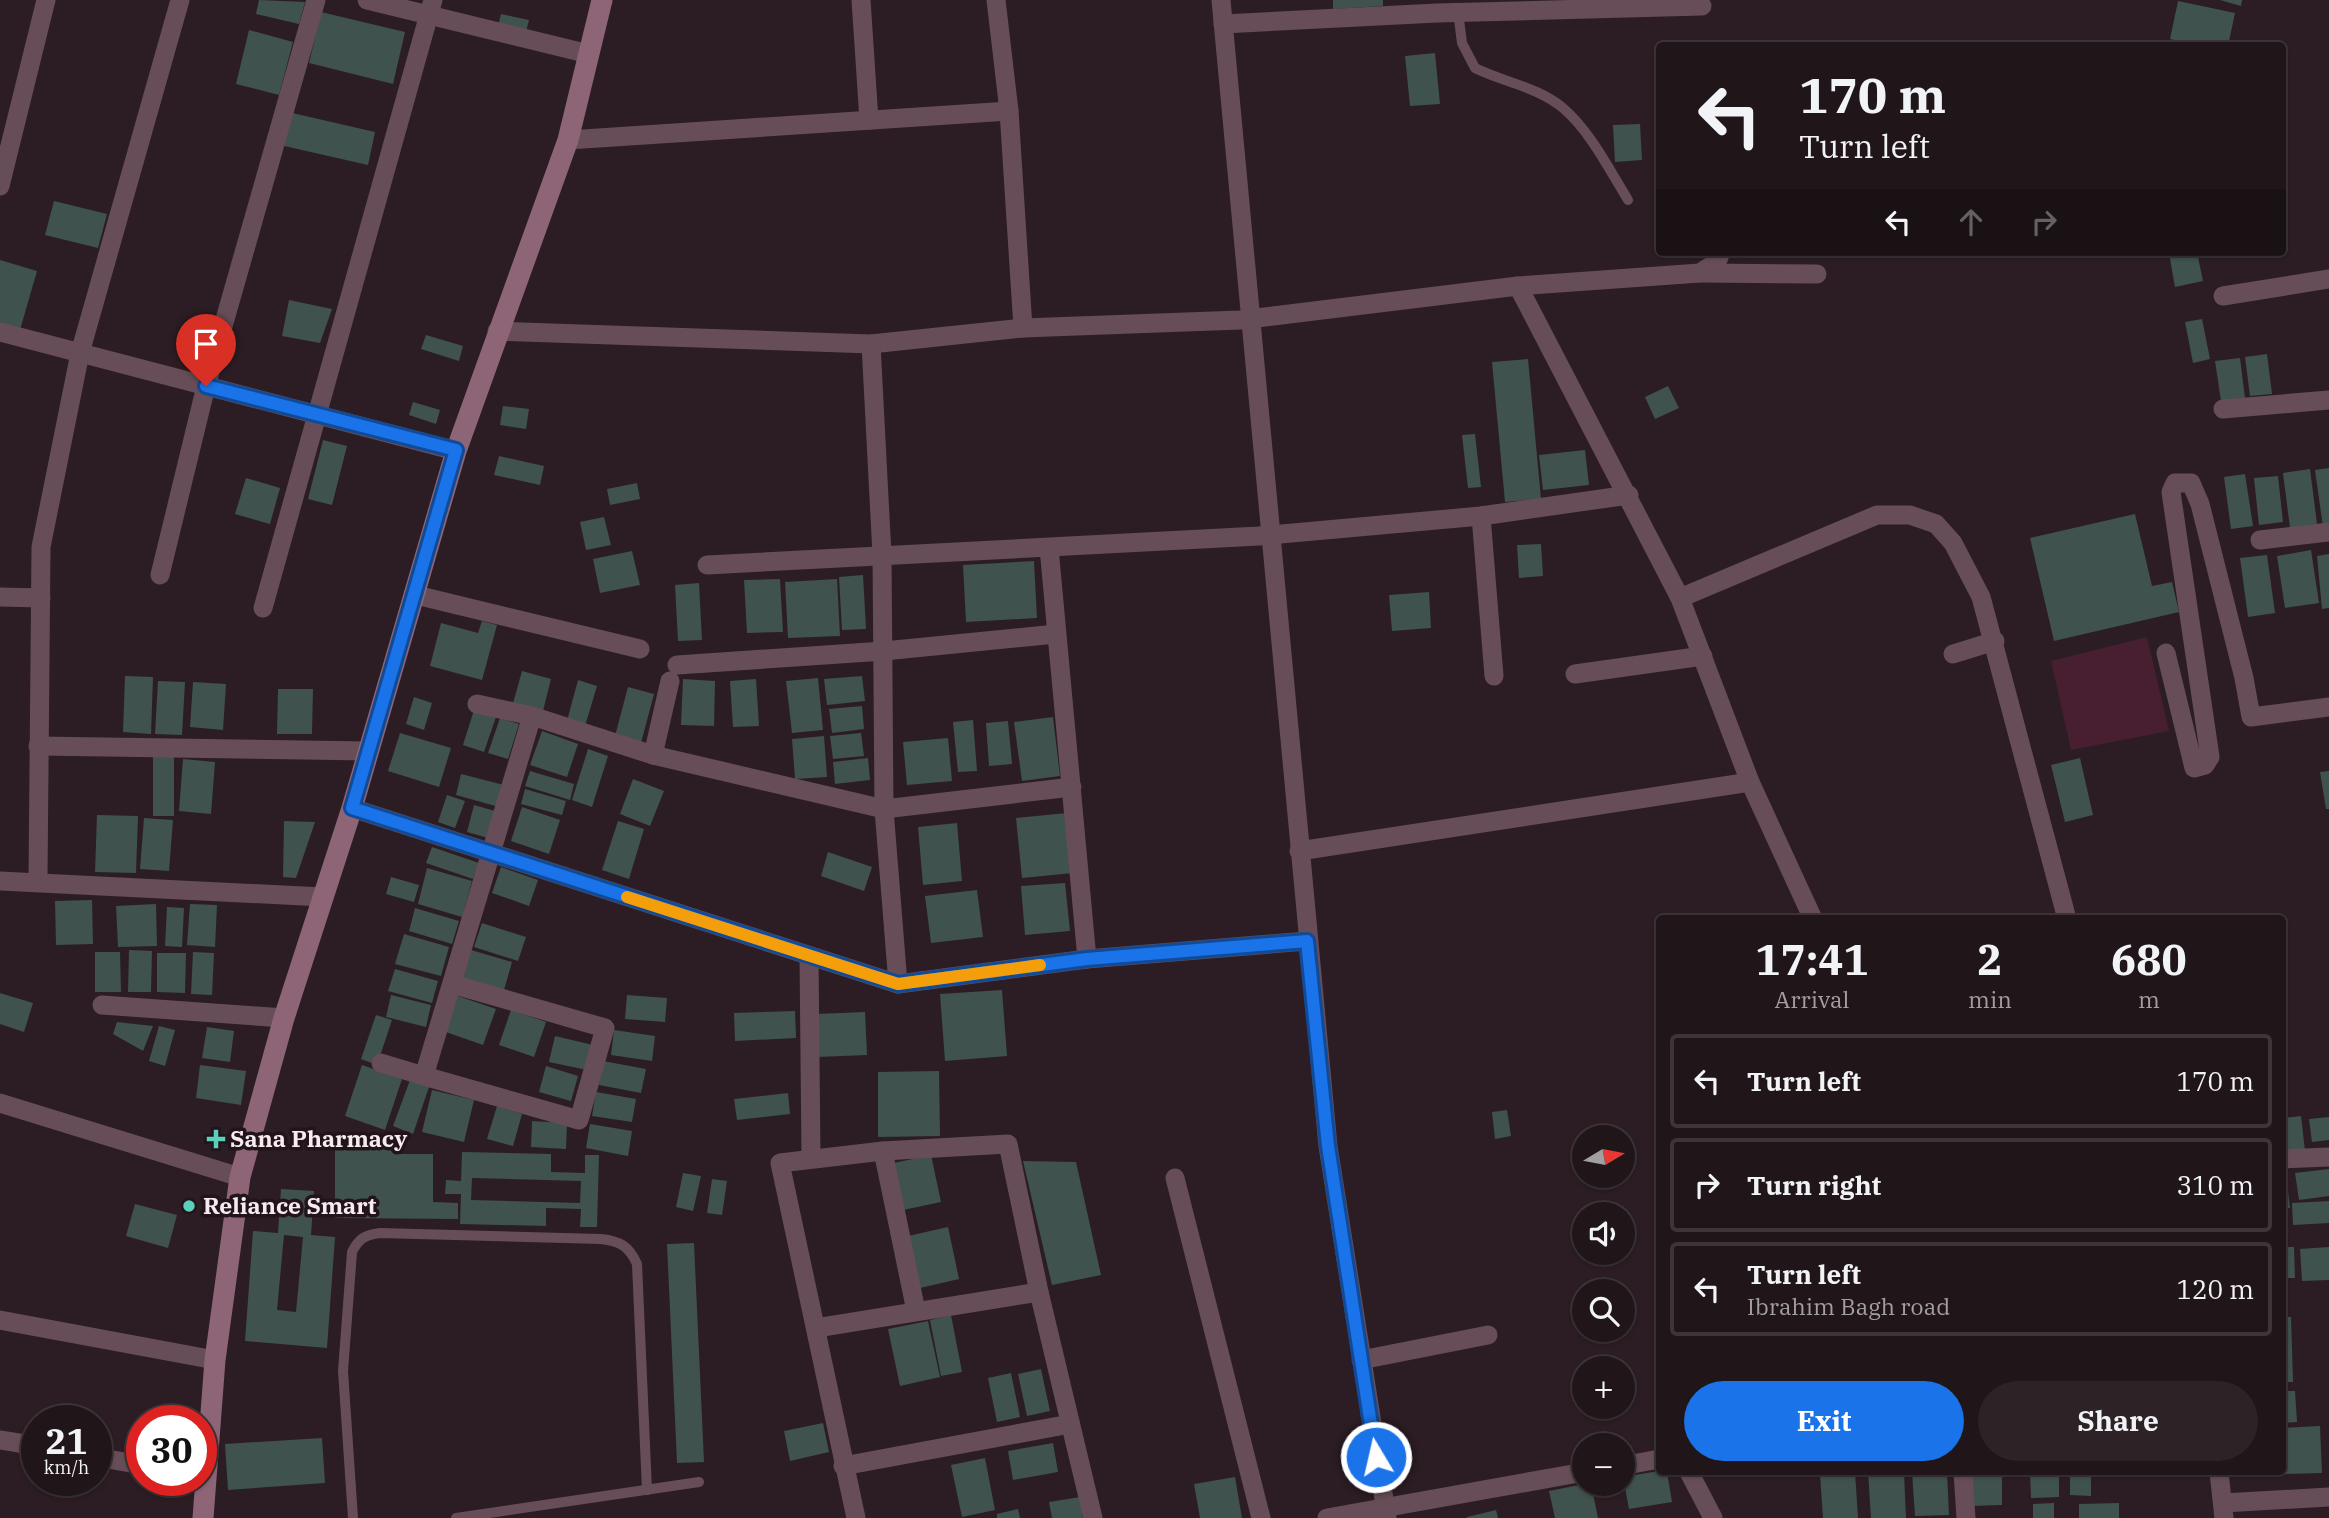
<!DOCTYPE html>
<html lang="en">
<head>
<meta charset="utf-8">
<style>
  :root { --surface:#20161a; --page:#2d2327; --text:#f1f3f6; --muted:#a29fa2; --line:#3d3539; --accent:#1a73e8 }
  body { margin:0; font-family:"IBM Plex Serif",serif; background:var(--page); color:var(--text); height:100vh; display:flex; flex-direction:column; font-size:26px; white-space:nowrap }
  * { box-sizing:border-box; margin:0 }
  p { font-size:23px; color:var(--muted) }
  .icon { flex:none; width:38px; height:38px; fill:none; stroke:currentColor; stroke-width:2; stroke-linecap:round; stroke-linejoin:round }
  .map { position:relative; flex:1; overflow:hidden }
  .side { position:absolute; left:1656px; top:915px; width:630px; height:560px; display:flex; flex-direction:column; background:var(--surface); border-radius:7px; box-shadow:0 2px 5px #0004,0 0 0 2px var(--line) }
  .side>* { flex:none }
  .banner { position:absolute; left:1656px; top:42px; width:630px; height:214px; border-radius:7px; box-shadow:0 2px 5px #0004,0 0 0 2px var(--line); background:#20161a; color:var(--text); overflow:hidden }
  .needle { width:46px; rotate:80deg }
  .buttons { position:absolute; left:1572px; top:1125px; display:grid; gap:14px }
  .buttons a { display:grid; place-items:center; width:63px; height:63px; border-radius:50%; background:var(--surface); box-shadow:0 2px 5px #0004,0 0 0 2px var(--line); font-size:35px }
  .speed { position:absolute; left:21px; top:1405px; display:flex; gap:14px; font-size:35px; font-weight:700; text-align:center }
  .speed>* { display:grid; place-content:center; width:91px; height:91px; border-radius:50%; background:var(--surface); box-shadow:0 2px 5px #0004,0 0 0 2px var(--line); line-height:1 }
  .speed small { font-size:18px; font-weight:400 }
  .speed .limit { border:10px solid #d22; background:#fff; color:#111 }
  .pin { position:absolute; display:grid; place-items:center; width:60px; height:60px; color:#fff; margin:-72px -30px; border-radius:50% 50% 50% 0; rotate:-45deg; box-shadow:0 0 7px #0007 }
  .pin .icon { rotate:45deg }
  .me { position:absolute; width:77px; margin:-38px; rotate:351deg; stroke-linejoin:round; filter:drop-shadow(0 0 5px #0008) }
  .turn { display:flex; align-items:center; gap:24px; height:147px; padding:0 28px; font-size:32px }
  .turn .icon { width:91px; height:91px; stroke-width:2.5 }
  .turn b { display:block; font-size:49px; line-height:60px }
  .lanes { display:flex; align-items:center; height:66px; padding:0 28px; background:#0003; justify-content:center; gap:35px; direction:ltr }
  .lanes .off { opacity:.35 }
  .eta { display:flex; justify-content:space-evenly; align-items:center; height:119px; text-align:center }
  .eta b { font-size:42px; font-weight:800; line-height:49px }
  .cta { display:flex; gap:14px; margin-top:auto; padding:14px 28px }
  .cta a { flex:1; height:80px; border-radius:42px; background:var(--accent); color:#fff; font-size:28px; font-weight:800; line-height:80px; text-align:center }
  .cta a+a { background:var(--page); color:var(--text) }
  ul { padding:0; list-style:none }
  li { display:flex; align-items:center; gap:21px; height:94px; margin:0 14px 10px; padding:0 14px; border:4px solid var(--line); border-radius:7px }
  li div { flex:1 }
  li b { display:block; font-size:26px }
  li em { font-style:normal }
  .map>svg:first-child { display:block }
  .green { fill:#471f31 }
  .building { fill:#3f524e; fill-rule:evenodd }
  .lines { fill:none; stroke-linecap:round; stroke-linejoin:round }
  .lane { stroke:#674d57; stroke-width:10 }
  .street { stroke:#674d57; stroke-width:19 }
  .secondary { stroke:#8e6576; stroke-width:21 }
  .route-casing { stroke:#114b97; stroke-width:18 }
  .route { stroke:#1a73e8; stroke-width:12 }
  .slow { stroke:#f59e0b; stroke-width:12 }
  .poi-dot { fill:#5bcebc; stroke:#22141a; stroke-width:2.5 }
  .labels { text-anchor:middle; stroke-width:7; stroke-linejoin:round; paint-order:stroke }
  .poi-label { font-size:23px; font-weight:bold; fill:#f6ecf0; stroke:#22141a; text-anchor:start }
</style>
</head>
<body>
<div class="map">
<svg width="2329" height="1518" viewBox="0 0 2329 1518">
  <rect width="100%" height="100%" fill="#2b1d23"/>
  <path class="green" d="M2147,637L2169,731L2071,750L2051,661Z"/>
  <g class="building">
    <path d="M259,0L305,2L299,24L256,14Z"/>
    <path d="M1333,0H1383V6L1333,9Z"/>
    <path d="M2220,0H2242L2241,6Z"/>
    <path d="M2178,1L2235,13L2228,46H2199L2170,39Z"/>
    <path d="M321,12L405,32L393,84L309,63Z"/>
    <path d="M501,14L529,20L526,32L498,26Z"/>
    <path d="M249,30L293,42L279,95L236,84Z"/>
    <path d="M1435,53L1440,104L1410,106L1405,56Z"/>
    <path d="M288,112L375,132L368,165L280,145Z"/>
    <path d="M1640,124L1642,160L1615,162L1613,125Z"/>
    <path d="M54,201L107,214L98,248L45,235Z"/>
    <path d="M2197,252L2203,281L2175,287L2169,253Z"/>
    <path d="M0,260L37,271L20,330L0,324Z"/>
    <path d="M289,300L332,309L320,343L282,336Z"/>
    <path d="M2202,319L2210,359L2193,363L2185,322Z"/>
    <path d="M426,335L463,346L459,361L421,349Z"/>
    <path d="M2267,354L2272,394L2250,396L2245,357Z"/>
    <path d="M2240,358L2245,398L2221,401L2215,361Z"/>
    <path d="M1528,359L1541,499L1505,502L1492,362Z"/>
    <path d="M1668,386L1679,408L1655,419L1645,397Z"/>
    <path d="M413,402L440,410L436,424L409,415Z"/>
    <path d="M503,406L529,409L526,429L500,425Z"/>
    <path d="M1475,434L1481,487L1468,488L1462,435Z"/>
    <path d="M323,440L347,446L332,505L308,499Z"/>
    <path d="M1585,450L1589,485L1543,490L1539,455Z"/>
    <path d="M499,456L544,466L540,485L494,475Z"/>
    <path d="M2329,468V526L2323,527L2315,470Z"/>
    <path d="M2310,469L2317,524L2290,528L2283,473Z"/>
    <path d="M2245,474L2253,526L2231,529L2224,477Z"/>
    <path d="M2278,476L2283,522L2259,525L2254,478Z"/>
    <path d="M246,478L280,488L270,524L235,514Z"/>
    <path d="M637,483L640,499L610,505L607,489Z"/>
    <path d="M2135,514L2152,586L2172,582L2179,612L2054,641L2030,538Z"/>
    <path d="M604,517L611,545L586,550L580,522Z"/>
    <path d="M1541,544L1543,576L1519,578L1517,545Z"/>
    <path d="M2311,550L2319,603L2285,608L2277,556Z"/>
    <path d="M632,551L640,585L600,593L593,559Z"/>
    <path d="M2329,554V608L2322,609L2317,556Z"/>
    <path d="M2267,555L2275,613L2248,617L2240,558Z"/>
    <path d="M1034,561L1037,618L966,622L963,565Z"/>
    <path d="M863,575L866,629L842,630L839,577Z"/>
    <path d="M780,579L783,632L747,633L744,580Z"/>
    <path d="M837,579L840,636L788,638L785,582Z"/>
    <path d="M699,583L702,640L678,641L675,585Z"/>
    <path d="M1429,592L1431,628L1392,631L1389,595Z"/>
    <path d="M482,621L497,625L482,680L430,666L441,623L478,633Z"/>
    <path d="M522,671L551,679L542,715L512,707Z"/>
    <path d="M125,676L153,677L151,734L123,732Z"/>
    <path d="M862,676L865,701L827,705L824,679Z"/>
    <path d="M818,678L823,730L792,733L786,681Z"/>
    <path d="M683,679L715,681L714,726L681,725Z"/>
    <path d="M756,679L759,726L733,727L730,681Z"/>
    <path d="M578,680L597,686L585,726L567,721Z"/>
    <path d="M158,681L185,682L182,735L155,734Z"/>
    <path d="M193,682L226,684L223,730L190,727Z"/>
    <path d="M628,687L654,694L641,743L615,736Z"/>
    <path d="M278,689H313L312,734H277Z"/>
    <path d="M414,697L432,703L424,730L406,724Z"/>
    <path d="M862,706L864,729L832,733L829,709Z"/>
    <path d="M474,710L496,717L484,752L463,745Z"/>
    <path d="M1053,717L1060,776L1022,781L1014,722Z"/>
    <path d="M500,718L519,724L508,759L488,753Z"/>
    <path d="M973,720L977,771L958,772L953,722Z"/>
    <path d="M1008,721L1012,764L989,766L986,723Z"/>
    <path d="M542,731L578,744L567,777L530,765Z"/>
    <path d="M400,733L451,748L439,787L388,771Z"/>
    <path d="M861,733L864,756L833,759L830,736Z"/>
    <path d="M824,736L827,777L795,779L792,739Z"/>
    <path d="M948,738L952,781L907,785L903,742Z"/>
    <path d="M588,749L608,756L592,807L572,800Z"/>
    <rect x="153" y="756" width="21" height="60"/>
    <path d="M868,758L870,780L835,784L833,762Z"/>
    <path d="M2080,758L2093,815L2065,822L2051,765Z"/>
    <path d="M183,759L215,762L211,814L179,811Z"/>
    <path d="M530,771L574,784L570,800L525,786Z"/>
    <path d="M2329,771V809H2326L2320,772Z"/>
    <path d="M461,774L504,785L499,807L456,795Z"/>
    <path d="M633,779L664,791L650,826L620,814Z"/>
    <path d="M525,789L566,801L562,815L521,804Z"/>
    <path d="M447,795L465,801L455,828L438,822Z"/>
    <path d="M474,805L495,811L488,838L467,832Z"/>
    <path d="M522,807L560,820L549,854L511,841Z"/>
    <path d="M1067,813L1073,873L1022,878L1016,818Z"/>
    <path d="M97,815L138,816L136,873L95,872Z"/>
    <path d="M144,818L173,820L169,871L140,869Z"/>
    <path d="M284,821L315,822L296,878L283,877Z"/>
    <path d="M618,821L644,829L629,879L602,870Z"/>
    <path d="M957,823L962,881L923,885L918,827Z"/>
    <path d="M432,847L479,863L473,879L426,863Z"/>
    <path d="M828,852L872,867L864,891L821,876Z"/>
    <path d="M501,867L538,880L529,906L492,893Z"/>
    <path d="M427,868L472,881L462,917L418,904Z"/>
    <path d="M391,877L419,885L414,902L386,894Z"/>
    <path d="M1065,883L1070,931L1025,935L1021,886Z"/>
    <path d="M977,890L983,937L931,943L925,896Z"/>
    <path d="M92,900L93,944L56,945L55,901Z"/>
    <path d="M156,904L157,946L118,947L116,906Z"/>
    <path d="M190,904L217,905L215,947L187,945Z"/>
    <path d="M167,907L184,908L182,947L165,946Z"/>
    <path d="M415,908L459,921L452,944L409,931Z"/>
    <path d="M482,923L526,937L518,961L474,947Z"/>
    <path d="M404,934L449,947L441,976L395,964Z"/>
    <path d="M129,950L152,951L151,992H128Z"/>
    <path d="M471,950L512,962L504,990L463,978Z"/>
    <path d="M95,952H120L121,992H95Z"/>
    <path d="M193,952L214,953L212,995L191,994Z"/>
    <path d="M157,953H186L185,993L157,992Z"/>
    <path d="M395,969L438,981L432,1003L388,991Z"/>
    <path d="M1002,990L1007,1056L945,1061L940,994Z"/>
    <path d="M0,993L33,1003L24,1032L0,1024Z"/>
    <path d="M391,995L431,1005L426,1027L386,1017Z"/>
    <path d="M455,995L496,1009L483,1045L443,1031Z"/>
    <path d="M627,995L667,998L665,1022L625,1019Z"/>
    <path d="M511,1010L546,1022L534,1057L499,1045Z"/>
    <path d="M795,1011L796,1038L735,1041L734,1013Z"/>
    <path d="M865,1012L867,1055L817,1057L816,1014Z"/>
    <path d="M376,1015L392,1020L377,1065L361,1059Z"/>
    <path d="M117,1022L153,1026L143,1051L113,1034Z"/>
    <path d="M159,1026L175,1030L165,1066L149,1061Z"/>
    <path d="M207,1027L234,1031L230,1062L202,1058Z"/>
    <path d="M614,1030L655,1036L652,1061L611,1055Z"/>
    <path d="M555,1036L593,1045L587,1070L549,1062Z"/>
    <path d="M603,1061L646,1069L641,1093L599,1085Z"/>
    <path d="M200,1065L246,1071L241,1105L196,1098Z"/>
    <path d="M362,1065L402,1079L385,1130L345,1116Z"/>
    <path d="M546,1066L578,1076L571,1101L539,1092Z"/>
    <path d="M939,1071L940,1136L878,1137V1072Z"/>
    <path d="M410,1080L429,1087L413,1134L393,1126Z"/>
    <path d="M432,1090L474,1100L464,1142L422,1132Z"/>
    <path d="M596,1092L636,1099L632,1122L592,1116Z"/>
    <path d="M788,1093L790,1114L737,1120L734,1099Z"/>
    <path d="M497,1106L522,1114L513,1146L487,1139Z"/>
    <path d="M1507,1110L1511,1136L1495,1139L1492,1112Z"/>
    <path d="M2301,1116L2305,1151L2287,1153L2283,1118Z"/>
    <path d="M2329,1117V1140L2312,1142L2309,1119Z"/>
    <path d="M532,1121L567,1123L566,1149L531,1147Z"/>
    <path d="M590,1124L632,1131L628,1156L586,1148Z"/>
    <path d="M368,1138H397V1154H433V1202L458,1203V1219L335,1218V1148H368Z"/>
    <path d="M462,1152L551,1154V1172L585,1173V1155H599L597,1227H580L581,1209L546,1208V1226L460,1224L461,1194H445L446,1180L461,1181ZM472,1178L581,1181L580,1203L471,1200Z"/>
    <path d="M931,1155L941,1202L903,1210L894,1163Z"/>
    <path d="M1023,1161L1076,1162L1101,1275L1052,1285Z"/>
    <path d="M2329,1169V1196L2299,1200L2295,1173Z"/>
    <path d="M683,1173L701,1176L693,1211L676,1207Z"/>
    <path d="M2282,1174H2286L2290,1208L2282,1209Z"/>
    <path d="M712,1179L727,1181L722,1215L707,1213Z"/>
    <path d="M281,1189L314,1191L311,1235L335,1237L327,1348L245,1341L253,1231L278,1233ZM284,1235L303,1237L296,1312L277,1310Z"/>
    <path d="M2329,1201V1223L2293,1225L2292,1203Z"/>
    <path d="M135,1204L177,1215L168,1248L126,1236Z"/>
    <path d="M948,1227L959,1279L920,1288L908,1236Z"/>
    <path d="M694,1243L704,1462L677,1463L667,1244Z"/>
    <path d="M2282,1247H2294L2295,1278H2282Z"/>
    <path d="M2329,1247V1280L2302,1281L2300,1249Z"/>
    <path d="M951,1315L962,1372L941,1376L930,1320Z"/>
    <path d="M2282,1317H2291L2293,1382H2282Z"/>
    <path d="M928,1321L940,1377L900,1386L888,1329Z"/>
    <path d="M1041,1369L1050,1411L1027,1416L1018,1374Z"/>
    <path d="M1011,1373L1020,1417L997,1422L988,1378Z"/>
    <path d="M2282,1391H2295L2297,1422L2282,1423Z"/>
    <path d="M823,1423L829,1452L790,1461L784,1431Z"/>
    <path d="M2320,1426L2322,1473L2284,1474L2283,1428Z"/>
    <path d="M322,1438L325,1483L228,1490L225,1444Z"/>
    <path d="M1053,1443L1058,1472L1013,1480L1008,1451Z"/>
    <path d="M985,1458L995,1510L962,1517L951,1465Z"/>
    <path d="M1659,1471L1667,1472L1672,1502L1629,1509L1623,1477Z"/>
    <path d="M1855,1472L1858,1518H1823L1820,1474Z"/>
    <path d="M1868,1472H1904L1906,1518H1871Z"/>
    <path d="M1912,1472H1947L1949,1515L1915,1516Z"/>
    <path d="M1970,1472H2002V1505L1971,1506Z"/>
    <path d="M2030,1472H2059V1497L2031,1498Z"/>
    <path d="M2070,1472H2091V1496L2070,1495Z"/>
    <rect x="2245" y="1472" width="33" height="5"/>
    <path d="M1235,1477L1242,1518H1200L1194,1484Z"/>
    <path d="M1584,1484H1591L1598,1518H1555L1549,1491Z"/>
    <path d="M1080,1497L1083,1518H1052L1049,1502Z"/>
    <path d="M2054,1503V1518H2033V1504Z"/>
    <path d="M2119,1503V1518H2079V1504Z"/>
    <path d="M1018,1509L1020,1518H997V1514Z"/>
    <path d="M1496,1510L1498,1518H1467V1517Z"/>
  </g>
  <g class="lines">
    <g class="lane">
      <path d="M1458,12L1462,43L1475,68C1503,82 1538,87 1563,108C1590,131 1609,169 1628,200"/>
      <path d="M353,1518L343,1371L352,1252C359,1238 365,1235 380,1233L601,1239C620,1241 629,1246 637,1264L647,1490"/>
      <path d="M456,1518L699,1482"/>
    </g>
    <g class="street">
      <path d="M367,0L589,54"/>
      <path d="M861,0L869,120"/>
      <path d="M1221,0L1328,1146L1387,1518"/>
      <path d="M1223,24L1437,13L1702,6"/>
      <path d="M1009,111L1023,328"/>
      <path d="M568,140L1009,111L996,0"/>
      <path d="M0,186L46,0"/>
      <path d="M1701,273L1817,274"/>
      <path d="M1518,286L1680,598L1750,782L1813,919"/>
      <path d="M2223,296L2329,279"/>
      <path d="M497,331L871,344L1023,328L1240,320L1518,286L1700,273L1717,262L1721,252"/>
      <path d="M0,332L456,451"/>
      <path d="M871,344L882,555L884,809L898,984"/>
      <path d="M2223,409L2329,400"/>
      <path d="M1481,516L1494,676"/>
      <path d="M2260,540L2329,532"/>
      <path d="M707,565L1259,536L1481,516L1629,495"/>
      <path d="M160,575L206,386L316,0"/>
      <path d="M416,595L640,649"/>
      <path d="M0,597L41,598"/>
      <path d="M1680,598L1877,515H1910L1936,524L1953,543L1981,597L2067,919"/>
      <path d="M263,608L433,0"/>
      <path d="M2166,653L2194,768L2205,765L2210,757L2171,492L2175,483H2191L2200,504L2244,678L2251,717L2329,707"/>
      <path d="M1953,654L1995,641"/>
      <path d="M677,665L884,651L1056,634"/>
      <path d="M1575,674L1703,656"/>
      <path d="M477,704L532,716L653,755L884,809L1072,787"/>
      <path d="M38,746L368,751"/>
      <path d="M653,755L670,681"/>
      <path d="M352,808L898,984L1087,959L1049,548"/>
      <path d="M1299,851L1750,782"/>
      <path d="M0,881L323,897"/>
      <path d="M38,881L41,547L80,353L180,0"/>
      <path d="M809,956L811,1158"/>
      <path d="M1087,959L1307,941"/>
      <path d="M452,984L605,1028L579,1120L424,1076L532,716"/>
      <path d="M102,1005L284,1018"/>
      <path d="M381,1063L424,1076"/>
      <path d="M0,1103L240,1177"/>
      <path d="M883,1151L916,1311"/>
      <path d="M2282,1159L2329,1157"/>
      <path d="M1175,1178L1261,1518"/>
      <path d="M0,1320L215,1360"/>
      <path d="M816,1328L1039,1292"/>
      <path d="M1361,1360L1488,1335"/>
      <path d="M0,1440L37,1446"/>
      <path d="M96,1457L142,1465"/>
      <path d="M843,1466L1070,1424"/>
      <path d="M1622,1466L1659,1459"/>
      <path d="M1689,1472L1713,1518"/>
      <path d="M1963,1472L1966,1518"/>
      <path d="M2219,1472L2224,1518"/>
      <path d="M2223,1503L2329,1497"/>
      <path d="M856,1518L780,1163L883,1151L1008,1144L1039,1292L1093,1518"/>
      <path d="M1327,1518L1584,1472"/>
    </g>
    <path class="secondary" d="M203,1518L215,1360L240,1177L284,1018L352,808L456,451L568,140L602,0"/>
  </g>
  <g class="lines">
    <g class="route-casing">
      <path id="route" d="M206,386L456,450L352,808L898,984L1087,959L1307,941L1328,1146L1376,1457"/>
    </g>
    <use href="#route" class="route"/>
    <path class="slow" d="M627,897L898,984L1040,965"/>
  </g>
  <g class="poi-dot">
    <path d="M212.5 1128.5h7v7h7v7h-7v7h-7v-7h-7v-7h7z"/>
    <circle cx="189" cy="1206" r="7"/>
  </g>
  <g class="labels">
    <g class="poi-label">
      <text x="230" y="1147">Sana Pharmacy</text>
      <text x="203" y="1214">Reliance Smart</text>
    </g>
  </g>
</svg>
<div class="buttons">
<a><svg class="needle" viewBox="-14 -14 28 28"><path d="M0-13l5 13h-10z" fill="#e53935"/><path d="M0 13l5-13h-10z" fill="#a29fa2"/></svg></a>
<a><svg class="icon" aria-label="sound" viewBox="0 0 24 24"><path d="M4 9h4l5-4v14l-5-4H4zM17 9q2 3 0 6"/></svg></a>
<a><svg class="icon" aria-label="search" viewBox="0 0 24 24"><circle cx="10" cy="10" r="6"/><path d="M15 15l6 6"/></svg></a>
<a>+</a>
<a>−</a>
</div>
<div class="speed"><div>21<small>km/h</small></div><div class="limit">30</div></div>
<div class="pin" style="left:206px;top:386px;background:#d93025"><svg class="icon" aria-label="arrive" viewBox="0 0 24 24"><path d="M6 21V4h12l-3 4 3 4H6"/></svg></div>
<svg class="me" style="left:1376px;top:1457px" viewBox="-20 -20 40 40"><circle r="17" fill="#1a73e8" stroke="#fff" stroke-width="3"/><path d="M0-11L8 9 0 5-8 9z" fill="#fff"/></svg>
<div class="banner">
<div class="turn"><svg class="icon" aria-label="left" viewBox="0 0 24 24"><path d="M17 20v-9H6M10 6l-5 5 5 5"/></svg><div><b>170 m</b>Turn left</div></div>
<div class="lanes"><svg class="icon" aria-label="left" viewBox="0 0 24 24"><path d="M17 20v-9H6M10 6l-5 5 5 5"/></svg><svg class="icon off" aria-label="ahead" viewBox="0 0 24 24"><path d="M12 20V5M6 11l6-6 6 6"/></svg><svg class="icon off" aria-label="right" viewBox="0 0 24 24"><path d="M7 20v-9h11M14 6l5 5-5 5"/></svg></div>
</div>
<section class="side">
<div class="eta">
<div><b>17:41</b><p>Arrival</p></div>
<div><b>2</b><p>min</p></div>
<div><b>680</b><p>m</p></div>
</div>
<ul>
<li><svg class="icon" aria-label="left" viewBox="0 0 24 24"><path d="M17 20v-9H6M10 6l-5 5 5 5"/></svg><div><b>Turn left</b></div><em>170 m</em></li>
<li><svg class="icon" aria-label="right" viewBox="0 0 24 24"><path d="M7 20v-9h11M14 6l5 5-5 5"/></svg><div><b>Turn right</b></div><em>310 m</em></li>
<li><svg class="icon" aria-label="left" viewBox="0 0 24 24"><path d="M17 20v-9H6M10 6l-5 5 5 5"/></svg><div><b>Turn left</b><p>Ibrahim Bagh road</p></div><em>120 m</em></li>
</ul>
<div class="cta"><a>Exit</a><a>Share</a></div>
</section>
</div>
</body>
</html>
